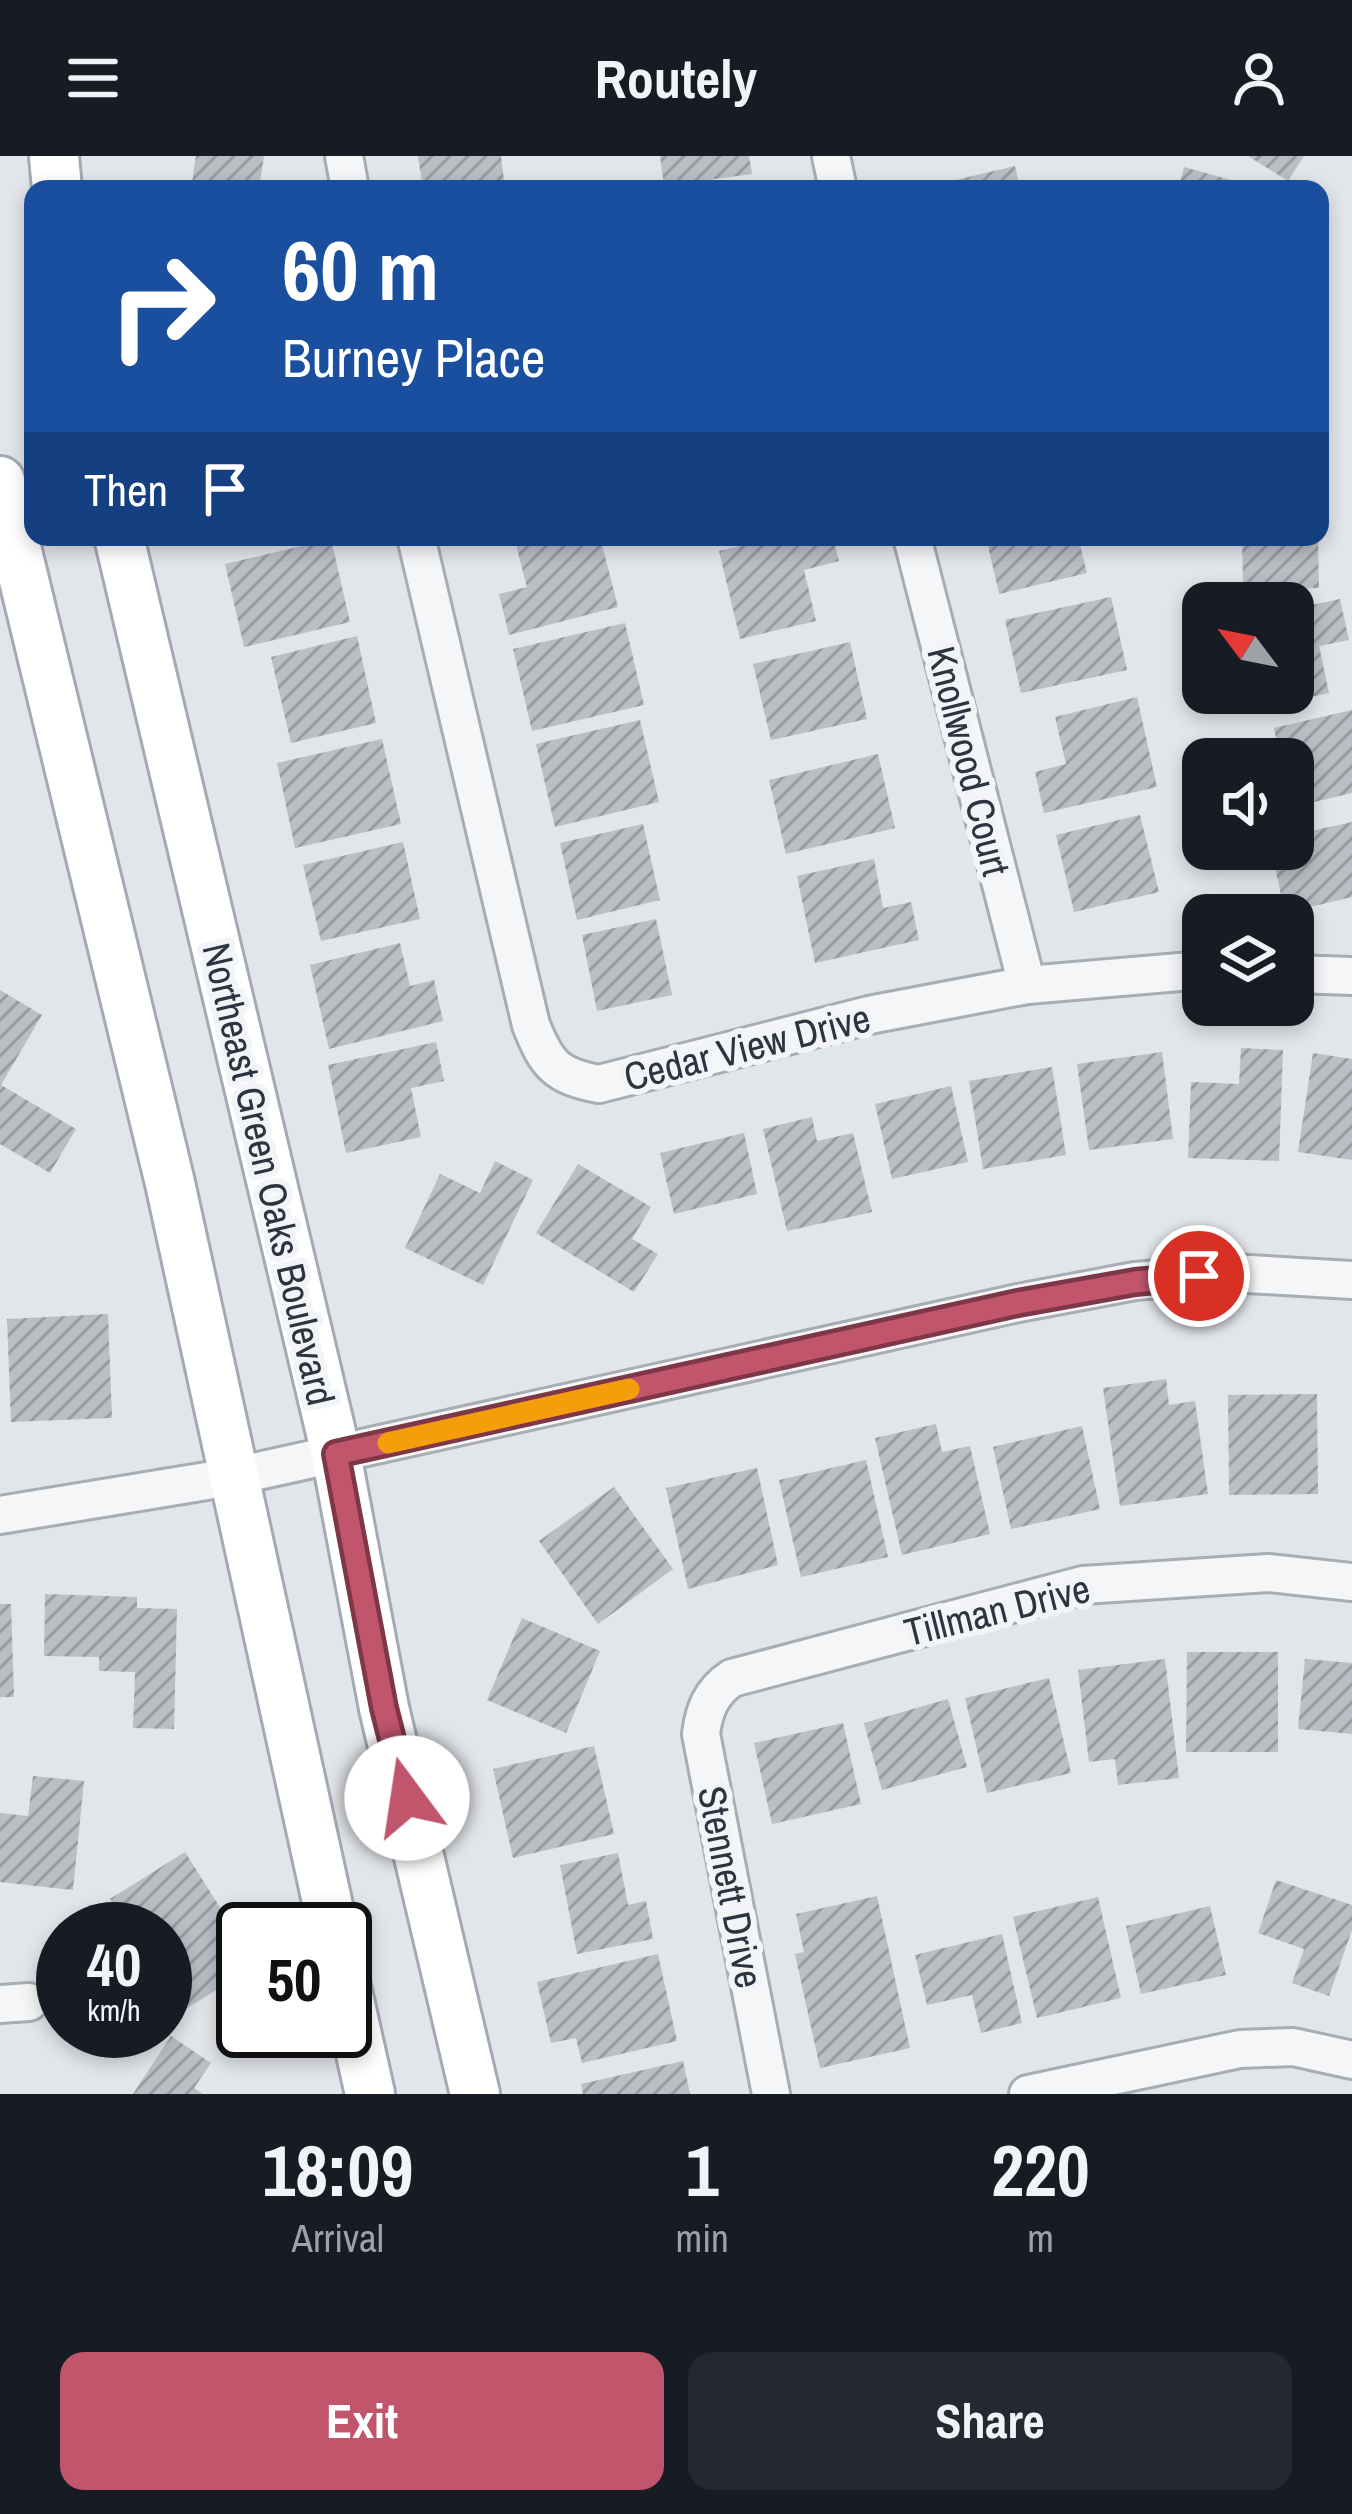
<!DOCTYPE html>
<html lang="en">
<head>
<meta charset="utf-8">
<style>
  :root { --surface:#171b24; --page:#242831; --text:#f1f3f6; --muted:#9ea1a6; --accent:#c1556c }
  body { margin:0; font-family:"Archivo Narrow",sans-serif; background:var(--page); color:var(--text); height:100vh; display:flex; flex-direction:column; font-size:45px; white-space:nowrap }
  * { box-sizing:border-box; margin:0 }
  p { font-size:39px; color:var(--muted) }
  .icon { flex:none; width:66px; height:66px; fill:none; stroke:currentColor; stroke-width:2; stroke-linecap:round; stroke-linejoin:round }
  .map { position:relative; height:1938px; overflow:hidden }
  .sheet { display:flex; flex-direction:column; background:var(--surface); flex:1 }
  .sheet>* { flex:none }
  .top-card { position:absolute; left:24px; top:24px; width:1305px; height:366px; border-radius:24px; box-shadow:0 6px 18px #0003; background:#1a4fa0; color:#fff; overflow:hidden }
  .needle { width:78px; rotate:302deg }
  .tools { position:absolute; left:1182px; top:426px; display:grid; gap:24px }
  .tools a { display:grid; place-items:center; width:132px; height:132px; border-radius:24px; background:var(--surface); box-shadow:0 6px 18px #0003; font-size:60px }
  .speed { position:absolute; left:36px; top:1746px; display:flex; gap:24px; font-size:60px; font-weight:700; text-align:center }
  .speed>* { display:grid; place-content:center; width:156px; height:156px; border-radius:50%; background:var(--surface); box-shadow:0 6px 18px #0003; line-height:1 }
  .speed small { font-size:30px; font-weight:400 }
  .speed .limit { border:6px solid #111; border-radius:18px; background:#fff; color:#111 }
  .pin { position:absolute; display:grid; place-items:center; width:102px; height:102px; color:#fff; margin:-51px; border:6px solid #fff; border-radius:50%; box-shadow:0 3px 12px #0007 }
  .me { position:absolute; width:132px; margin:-66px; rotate:346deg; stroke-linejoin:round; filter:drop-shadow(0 0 9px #0008) }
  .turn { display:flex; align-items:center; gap:42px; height:252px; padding:0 60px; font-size:54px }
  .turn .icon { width:156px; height:156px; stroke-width:2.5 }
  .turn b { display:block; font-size:84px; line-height:102px }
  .then { display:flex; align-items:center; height:114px; padding:0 60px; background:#0003; gap:24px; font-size:45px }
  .eta { display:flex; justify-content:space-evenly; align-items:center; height:204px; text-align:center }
  .eta b { font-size:72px; font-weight:700; line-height:84px }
  .primary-button { display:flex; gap:24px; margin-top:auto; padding:24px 60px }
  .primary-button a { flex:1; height:138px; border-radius:24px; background:var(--accent); color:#fff; font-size:48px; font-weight:700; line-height:138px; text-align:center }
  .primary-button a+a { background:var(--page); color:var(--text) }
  header { display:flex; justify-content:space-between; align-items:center; height:156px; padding:0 60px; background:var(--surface); font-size:54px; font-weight:700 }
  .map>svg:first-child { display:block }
  .building { fill:url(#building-hatch) }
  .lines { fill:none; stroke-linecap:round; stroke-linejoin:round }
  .minor-casing { stroke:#a8acb3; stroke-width:42 }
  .major-casing { stroke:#a3aab4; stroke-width:54 }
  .minor { stroke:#f5f6f8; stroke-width:36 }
  .major { stroke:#fff; stroke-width:48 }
  .route-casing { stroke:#7d3746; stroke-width:30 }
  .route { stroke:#c1556c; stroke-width:21 }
  .slow { stroke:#f59e0b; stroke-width:21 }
  .labels { text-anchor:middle; stroke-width:12; stroke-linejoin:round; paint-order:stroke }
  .street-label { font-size:39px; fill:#2c343f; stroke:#f2f4f7 }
</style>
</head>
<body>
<header><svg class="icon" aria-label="menu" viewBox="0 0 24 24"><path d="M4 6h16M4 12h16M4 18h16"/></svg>Routely<svg class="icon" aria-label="person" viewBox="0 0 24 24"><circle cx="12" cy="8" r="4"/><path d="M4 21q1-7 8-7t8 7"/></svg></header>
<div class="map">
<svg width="1352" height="1938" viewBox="0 0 1352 1938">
  <defs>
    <pattern id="building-hatch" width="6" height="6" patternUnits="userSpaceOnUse" patternTransform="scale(3)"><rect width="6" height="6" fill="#babfc5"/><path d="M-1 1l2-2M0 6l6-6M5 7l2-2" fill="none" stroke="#979ca1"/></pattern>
  </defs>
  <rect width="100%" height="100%" fill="#e2e5e9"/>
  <g class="building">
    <path d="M196,0H264L259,33H191Z"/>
    <path d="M418,0H501L505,33H423Z"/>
    <path d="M660,0H749L752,18L664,30Z"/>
    <path d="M1248,0H1304L1288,25Z"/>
    <path d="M1015,10L1020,33H926V31Z"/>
    <path d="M1184,11L1260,32L1259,33H1178Z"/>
    <path d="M546,381H600L618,451L509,479L499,438L527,431L516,389Z"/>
    <path d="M779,381H833L839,405L804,414L816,465L740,483L719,395Z"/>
    <path d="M986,381H1078L1087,417L999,438Z"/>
    <path d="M1242,381H1318L1319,432L1243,433Z"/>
    <path d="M331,383L350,466L244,491L225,408Z"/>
    <path d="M1111,441L1127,514L1021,537L1005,464Z"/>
    <path d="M1340,443L1349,484L1319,490L1329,537L1252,554L1248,537H1293V453Z"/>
    <path d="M625,467L644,549L532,575L513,493Z"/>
    <path d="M357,480L376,567L291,587L271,501Z"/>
    <path d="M850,486L867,563L771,584L753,508Z"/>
    <path d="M1137,541L1157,631L1044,657L1035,616L1066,608L1055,561Z"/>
    <path d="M1352,554V637L1293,651V603H1280L1274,572Z"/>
    <path d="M640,564L659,646L555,671L536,588Z"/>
    <path d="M382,583L401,668L295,692L277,607Z"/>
    <path d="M878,598L895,672L786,698L769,624Z"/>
    <path d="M1140,659L1159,736L1074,756L1056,679Z"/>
    <path d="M1352,666V741L1285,757L1271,693H1293V679Z"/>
    <path d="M643,668L660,744L577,764L560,687Z"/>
    <path d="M403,686L420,763L321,785L303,709Z"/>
    <path d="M874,703L883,752L911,746L919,784L815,807L797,720Z"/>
    <path d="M656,763L672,839L597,855L582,779Z"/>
    <path d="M400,787L410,830L434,824L443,865L329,893L310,809Z"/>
    <path d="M0,834L42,859L1,929L76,973L50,1017L0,988Z"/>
    <path d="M436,886L444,925L411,932L421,981L346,997L328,909Z"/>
    <path d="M1241,892L1283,894L1279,1005L1188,1002L1191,926L1239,928Z"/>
    <path d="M1162,896L1173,983L1089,994L1077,908Z"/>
    <path d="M1313,897L1352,903V1004L1298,996Z"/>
    <path d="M1052,911L1066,999L983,1013L969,925Z"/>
    <path d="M951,930L968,1006L892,1023L875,948Z"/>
    <path d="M812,961L817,985L853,977L872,1056L787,1075L763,973Z"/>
    <path d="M744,977L757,1038L674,1058L660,997Z"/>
    <path d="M495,1005L533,1024L483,1129L405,1092L440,1018L480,1037Z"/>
    <path d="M578,1008L651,1051L632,1083L658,1098L634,1136L536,1077Z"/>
    <path d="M108,1158L112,1262L11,1266L7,1163Z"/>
    <path d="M1166,1223L1169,1249L1195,1245L1208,1338L1120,1350L1103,1232Z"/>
    <path d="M1317,1238L1318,1338L1229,1339L1228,1239Z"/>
    <path d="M936,1268L942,1296L970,1290L990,1378L902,1399L875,1282Z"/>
    <path d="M1082,1270L1100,1353L1011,1373L993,1291Z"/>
    <path d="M866,1304L888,1401L801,1421L779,1324Z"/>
    <path d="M757,1312L778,1409L688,1433L666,1332Z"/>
    <path d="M614,1331L673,1413L598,1468L539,1385Z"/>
    <path d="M45,1438L137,1441V1452L177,1453L174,1573L133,1572L135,1516L99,1515V1501L44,1500Z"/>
    <path d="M0,1448H11L14,1541H0Z"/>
    <path d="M522,1462L600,1495L566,1577L487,1544Z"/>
    <path d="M1187,1496H1278V1596H1186Z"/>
    <path d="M1165,1503L1179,1622L1118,1629L1115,1603L1089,1606L1078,1514Z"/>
    <path d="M1305,1503L1352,1507V1578L1298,1573Z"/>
    <path d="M1049,1522L1071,1617L987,1637L965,1542Z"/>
    <path d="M948,1543L967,1611L882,1634L864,1567Z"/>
    <path d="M843,1567L861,1648L772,1668L754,1587Z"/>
    <path d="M594,1590L614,1678L513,1702L493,1613Z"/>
    <path d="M33,1620L84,1625L73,1734L0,1726V1657L28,1660Z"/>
    <path d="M185,1696L243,1788V1817L181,1856L165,1831V1773H129L110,1743Z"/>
    <path d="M618,1697L628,1749L646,1745L653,1783L577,1798L560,1709Z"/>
    <path d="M1276,1724L1352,1749V1774L1329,1840L1292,1827L1304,1793L1258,1777Z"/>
    <path d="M877,1740L910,1892L820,1912L795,1798L804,1796L796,1758Z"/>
    <path d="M1098,1741L1121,1842L1037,1862L1013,1761Z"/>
    <path d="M1210,1750L1226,1819L1141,1838L1126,1770Z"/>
    <path d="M1002,1778L1022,1867L981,1877L972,1839L927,1849L915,1799Z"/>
    <path d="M658,1798L677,1885L582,1907L576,1882L551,1887L537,1826Z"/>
    <path d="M171,1880L211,1907L194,1932L203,1938H133Z"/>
    <path d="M683,1905L690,1938H583L581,1928Z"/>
  </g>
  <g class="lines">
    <g class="minor-casing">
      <g id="minor">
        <path d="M344,0L350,33"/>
        <path d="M831,0L838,33"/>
        <path d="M416,381L531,869C547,909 556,920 599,928L869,859L1027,829L1203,814"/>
        <path d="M912,381L1027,829"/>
        <path d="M1293,818L1352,820"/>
        <path d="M0,1359L231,1321L1018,1147L1135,1125L1231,1117L1352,1124"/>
        <path d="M0,1848L29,1846"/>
        <path d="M771,1938L701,1578C704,1554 711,1536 732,1522L1083,1429L1268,1417L1352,1426"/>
        <path d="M1028,1938L1240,1893L1293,1891L1352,1904"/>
      </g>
    </g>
    <g class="major-casing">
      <g id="major">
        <path d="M54,0L57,33"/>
        <path d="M0,325L170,1027L333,1773"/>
        <path d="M119,381L336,1298L384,1552L475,1938"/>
        <path d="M345,1826L370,1938"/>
      </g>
    </g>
    <use href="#minor" class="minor"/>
    <use href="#major" class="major"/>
  </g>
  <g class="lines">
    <g class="route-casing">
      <path id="route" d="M407,1642L384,1552L336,1298L1018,1147L1135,1126L1199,1120"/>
    </g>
    <use href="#route" class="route"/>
    <path class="slow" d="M388,1287L629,1233"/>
  </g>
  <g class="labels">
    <g class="street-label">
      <text transform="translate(969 605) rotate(76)" y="14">Knollwood Court</text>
      <text transform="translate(747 891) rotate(-14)" y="14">Cedar View Drive</text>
      <text transform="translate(269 1018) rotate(77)" y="14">Northeast Green Oaks Boulevard</text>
      <text transform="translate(997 1454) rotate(-14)" y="14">Tillman Drive</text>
      <text transform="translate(731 1731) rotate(79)" y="14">Stennett Drive</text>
    </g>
  </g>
</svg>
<div class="tools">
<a><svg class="needle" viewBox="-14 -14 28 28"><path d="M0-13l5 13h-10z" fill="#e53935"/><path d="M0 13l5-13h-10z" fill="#9ea1a6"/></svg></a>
<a><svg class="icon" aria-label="sound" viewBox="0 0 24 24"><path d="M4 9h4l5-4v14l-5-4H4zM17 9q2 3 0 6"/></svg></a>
<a><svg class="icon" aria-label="layers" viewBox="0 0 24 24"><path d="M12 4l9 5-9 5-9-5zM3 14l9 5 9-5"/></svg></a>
</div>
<div class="speed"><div>40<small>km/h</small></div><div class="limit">50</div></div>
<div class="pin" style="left:1199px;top:1120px;background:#d93025"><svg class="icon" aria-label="arrive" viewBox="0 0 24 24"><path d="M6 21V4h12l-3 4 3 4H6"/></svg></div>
<svg class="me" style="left:407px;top:1642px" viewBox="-20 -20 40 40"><circle r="19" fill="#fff"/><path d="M0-13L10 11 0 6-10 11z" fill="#c1556c"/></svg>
<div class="top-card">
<div class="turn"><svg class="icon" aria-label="right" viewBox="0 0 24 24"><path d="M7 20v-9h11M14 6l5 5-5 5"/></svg><div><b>60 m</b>Burney Place</div></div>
<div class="then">Then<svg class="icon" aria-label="arrive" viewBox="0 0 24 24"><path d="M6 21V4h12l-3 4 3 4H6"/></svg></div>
</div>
</div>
<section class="sheet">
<div class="eta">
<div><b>18:09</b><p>Arrival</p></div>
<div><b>1</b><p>min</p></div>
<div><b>220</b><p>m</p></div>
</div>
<div class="primary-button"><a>Exit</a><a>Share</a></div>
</section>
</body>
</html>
